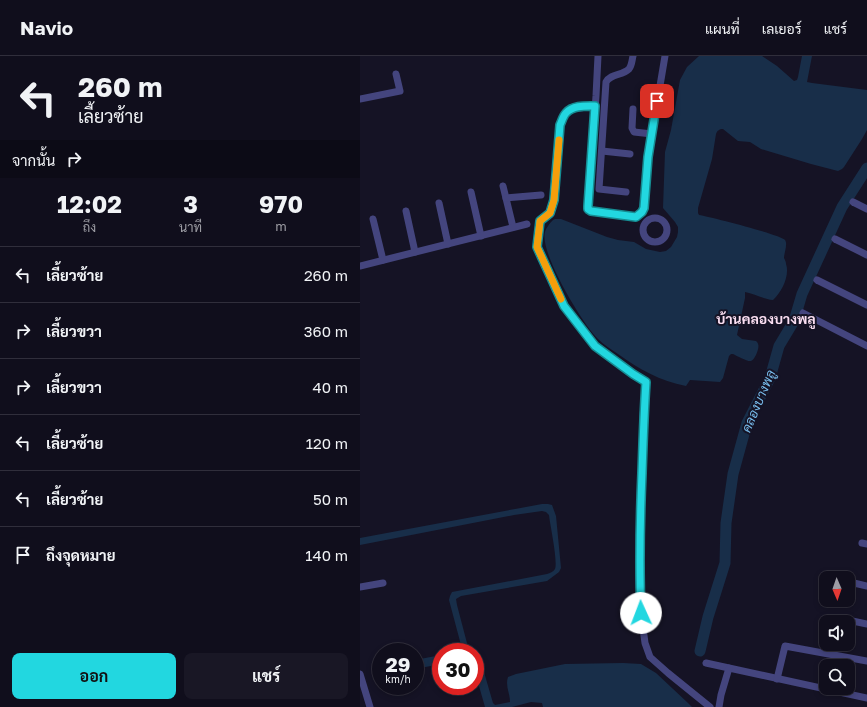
<!DOCTYPE html>
<html lang="th">
<head>
<meta charset="utf-8">
<style>
  :root { --surface:#100e1c; --page:#191725; --text:#f1f3f6; --muted:#9c9ca3; --line:#302e3b; --accent:#22d7e0 }
  body { margin:0; font-family:"Golos Text",Sarabun,sans-serif; background:var(--page); color:var(--text); height:100vh; display:flex; flex-direction:column; font-size:15px; white-space:nowrap }
  * { box-sizing:border-box; margin:0 }
  p { font-size:13px; color:var(--muted) }
  .icon { flex:none; width:22px; height:22px; fill:none; stroke:currentColor; stroke-width:2; stroke-linecap:round; stroke-linejoin:round }
  .map { position:relative; flex:1; overflow:hidden }
  .panel { display:flex; flex-direction:column; background:var(--surface); width:360px }
  .panel>* { flex:none }
  .guide { background:#100e1c; color:var(--text); overflow:hidden }
  .needle { width:26px; rotate:178deg }
  .tools { position:absolute; left:459px; top:515px; display:grid; gap:8px }
  .tools a { display:grid; place-items:center; width:36px; height:36px; border-radius:8px; background:var(--surface); box-shadow:0 2px 6px #0003,0 0 0 1px var(--line); font-size:20px }
  .speed { position:absolute; left:12px; top:587px; display:flex; gap:8px; font-size:20px; font-weight:700; text-align:center }
  .speed>* { display:grid; place-content:center; width:52px; height:52px; border-radius:50%; background:var(--surface); box-shadow:0 2px 6px #0003,0 0 0 1px var(--line); line-height:1 }
  .speed small { font-size:10px; font-weight:400 }
  .speed .limit { border:6px solid #d22; background:#fff; color:#111 }
  .pin { position:absolute; display:grid; place-items:center; width:34px; height:34px; color:#fff; margin:-17px; border-radius:8px; box-shadow:0 2px 6px #0006 }
  .me { position:absolute; width:44px; margin:-22px; rotate:358deg; stroke-linejoin:round; filter:drop-shadow(0 0 3px #0008) }
  .turn { display:flex; align-items:center; gap:14px; height:84px; padding:0 12px; font-size:18px }
  .turn .icon { width:52px; height:52px; stroke-width:2.5 }
  .turn b { display:block; font-size:28px; line-height:34px }
  .then { display:flex; align-items:center; height:38px; padding:0 12px; background:#0003; gap:8px; font-size:15px }
  .eta { display:flex; justify-content:space-evenly; align-items:center; height:68px; text-align:center }
  .eta b { font-size:24px; font-weight:700; line-height:28px }
  .button { display:flex; gap:8px; margin-top:auto; padding:8px 12px }
  .button a { flex:1; height:46px; border-radius:8px; background:var(--accent); color:#111; font-size:16px; font-weight:700; line-height:46px; text-align:center }
  .button a+a { background:var(--page); color:var(--text) }
  ul { padding:0; list-style:none }
  li { display:flex; align-items:center; gap:12px; height:56px; padding:0 12px; border-top:1px solid var(--line) }
  li div { flex:1 }
  li b { display:block; font-size:15px }
  li em { font-style:normal }
  header { display:flex; align-items:center; gap:24px; box-sizing:border-box; height:56px; padding:0 20px; background:var(--surface); border-bottom:1px solid var(--line) }
  header strong { font-size:19px }
  nav { display:flex; gap:22px; margin-inline-start:auto; font-size:14px }
  main { display:flex; flex:1; min-height:0 }
  .map>svg:first-child { display:block }
  .water { fill:#182e49 }
  .lines { fill:none; stroke-linecap:round; stroke-linejoin:round }
  .river { stroke:#182e49; stroke-width:11 }
  .minor { stroke:#44457e; stroke-width:7 }
  .route-casing { stroke:#168c92; stroke-width:10 }
  .route { stroke:#22d7e0; stroke-width:7 }
  .slow { stroke:#f59e0b; stroke-width:7 }
  .labels { text-anchor:middle; stroke-width:4; stroke-linejoin:round; paint-order:stroke }
  .water-label { font-size:13px; font-style:italic; fill:#78bcec; stroke:#151325 }
  .quarter-label { font-size:14px; font-weight:bold; fill:#fadef1; stroke:#151325 }
</style>
</head>
<body>
<header>
<strong>Navio</strong>
<nav><a>แผนที่</a><a>เลเยอร์</a><a>แชร์</a></nav>
</header>
<main>
<section class="panel">
<div class="guide">
<div class="turn"><svg class="icon" aria-label="left" viewBox="0 0 24 24"><path d="M17 20v-9H6M10 6l-5 5 5 5"/></svg><div><b>260 m</b>เลี้ยวซ้าย</div></div>
<div class="then">จากนั้น<svg class="icon" aria-label="right" viewBox="0 0 24 24"><path d="M7 20v-9h11M14 6l5 5-5 5"/></svg></div>
</div>
<div class="eta">
<div><b>12:02</b><p>ถึง</p></div>
<div><b>3</b><p>นาที</p></div>
<div><b>970</b><p>m</p></div>
</div>
<ul>
<li><svg class="icon" aria-label="left" viewBox="0 0 24 24"><path d="M17 20v-9H6M10 6l-5 5 5 5"/></svg><div><b>เลี้ยวซ้าย</b></div><em>260 m</em></li>
<li><svg class="icon" aria-label="right" viewBox="0 0 24 24"><path d="M7 20v-9h11M14 6l5 5-5 5"/></svg><div><b>เลี้ยวขวา</b></div><em>360 m</em></li>
<li><svg class="icon" aria-label="right" viewBox="0 0 24 24"><path d="M7 20v-9h11M14 6l5 5-5 5"/></svg><div><b>เลี้ยวขวา</b></div><em>40 m</em></li>
<li><svg class="icon" aria-label="left" viewBox="0 0 24 24"><path d="M17 20v-9H6M10 6l-5 5 5 5"/></svg><div><b>เลี้ยวซ้าย</b></div><em>120 m</em></li>
<li><svg class="icon" aria-label="left" viewBox="0 0 24 24"><path d="M17 20v-9H6M10 6l-5 5 5 5"/></svg><div><b>เลี้ยวซ้าย</b></div><em>50 m</em></li>
<li><svg class="icon" aria-label="arrive" viewBox="0 0 24 24"><path d="M6 21V4h12l-3 4 3 4H6"/></svg><div><b>ถึงจุดหมาย</b></div><em>140 m</em></li>
</ul>
<div class="button"><a>ออก</a><a>แชร์</a></div>
</section>
<div class="map">
<svg width="507" height="651" viewBox="0 0 507 651">
  <rect width="100%" height="100%" fill="#151325"/>
  <g class="water">
    <path d="M339,0H402L417,10L434,25L437,24L438,21L442,0H452L447,26L452,27L507,34V74L502,83L484,111L482,113L478,115L451,108L401,93L390,86L378,85L363,73C359,73 357,75 356,78L352,103L338,152V157L339,159C351,161 421,179 425,184C428,188 424,197 424,202C425,204 426,206 426,208C430,219 422,236 413,244C403,243 395,238 385,236V242L377,279L382,283L396,285C397,286 398,287 398,288C400,291 395,304 391,305C388,306 377,300 373,298H371L369,300L363,322L360,326L330,324L326,330C300,325 279,313 258,298C251,293 244,289 238,283C223,269 179,196 185,176C186,172 190,167 193,164L195,163H201L247,181L258,184L274,186L286,193L300,196L306,195L311,191L317,181L318,176V171L315,166L303,152L305,96L311,74L320,24L327,11Z"/>
    <path d="M182,448H188L192,449L196,460L201,512L199,516L187,525L101,540L96,543L97,549L108,591L117,595L119,599L133,647L135,649L150,646C150,637 145,630 148,621L156,618L205,608L263,607L281,608L296,617L328,647L332,651H183L182,647L171,646L152,651H125L115,616V596H99L101,593V589L89,544L90,540L92,536L187,518C190,517 193,516 195,513C198,505 190,469 189,459L186,456L182,455L154,459L0,489V482Z"/>
    <path d="M81,599V608L55,613V604Z"/>
  </g>
  <g class="lines">
    <path class="river" d="M340,595L348,561L365,507L366,467L373,418L387,367L410,322L419,290L434,265L442,238L482,151L507,112"/>
    <g class="minor">
      <path d="M238,0L236,40L228,150V153L231,155L276,161L282,156L284,152L288,101L305,0"/>
      <path d="M0,43L40,35L36,18"/>
      <path d="M235,50L212,53L205,57L200,69L194,144L190,157L180,165L177,191L204,250L235,290L273,318L286,326L283,360L279,520L281,557L285,587L290,601L308,617L350,651"/>
      <path d="M273,53L272,72L274,76L292,78"/>
      <path d="M242,95L270,98"/>
      <path d="M143,130L153,171"/>
      <path d="M111,136L121,180"/>
      <path d="M266,136L239,133L246,26C251,17 262,20 269,13C272,9 272,4 273,0"/>
      <path d="M146,142L181,139"/>
      <path d="M493,146L507,153"/>
      <path d="M79,147L88,188"/>
      <path d="M46,155L55,196"/>
      <circle cx="295" cy="174" r="12"/>
      <path d="M13,163L23,204"/>
      <path d="M475,183L507,199"/>
      <path d="M0,210L167,168"/>
      <path d="M457,224L507,249"/>
      <path d="M443,257L507,290"/>
      <path d="M502,487L507,488"/>
      <path d="M494,527L507,530"/>
      <path d="M0,531L23,527"/>
      <path d="M483,563L507,568"/>
      <path d="M346,607L507,642"/>
      <path d="M0,618L10,651"/>
      <path d="M417,623L425,590L507,605"/>
      <path d="M359,651L361,639L369,612"/>
    </g>
  </g>
  <g class="lines">
    <g class="route-casing">
      <path id="route" d="M281,557C279,510 280,464 282,417C283,387 284,356 286,326L273,318L235,290L204,250L177,191L180,165L190,157L194,144L200,69C202,65 203,60 206,57C213,49 226,50 235,50L228,150V153L231,155L276,161L282,156L284,152L288,101L297,45"/>
    </g>
    <use href="#route" class="route"/>
    <path class="slow" d="M199,84L194,144L190,157L180,165L177,191L201,243"/>
  </g>
  <g class="labels">
    <g class="water-label">
      <text transform="translate(398 345) rotate(-67)" y="5">คลองบางพลู</text>
    </g>
    <g class="quarter-label">
      <text x="406" y="268">บ้านคลองบางพลู</text>
    </g>
  </g>
</svg>
<div class="tools">
<a><svg class="needle" viewBox="-14 -14 28 28"><path d="M0-13l5 13h-10z" fill="#e53935"/><path d="M0 13l5-13h-10z" fill="#9c9ca3"/></svg></a>
<a><svg class="icon" aria-label="sound" viewBox="0 0 24 24"><path d="M4 9h4l5-4v14l-5-4H4zM17 9q2 3 0 6"/></svg></a>
<a><svg class="icon" aria-label="search" viewBox="0 0 24 24"><circle cx="10" cy="10" r="6"/><path d="M15 15l6 6"/></svg></a>
</div>
<div class="speed"><div>29<small>km/h</small></div><div class="limit">30</div></div>
<div class="pin" style="left:297px;top:45px;background:#d93025"><svg class="icon" aria-label="arrive" viewBox="0 0 24 24"><path d="M6 21V4h12l-3 4 3 4H6"/></svg></div>
<svg class="me" style="left:281px;top:557px" viewBox="-20 -20 40 40"><circle r="19" fill="#fff"/><path d="M0-13L10 11 0 6-10 11z" fill="#22d7e0"/></svg>
</div>
</main>
</body>
</html>
